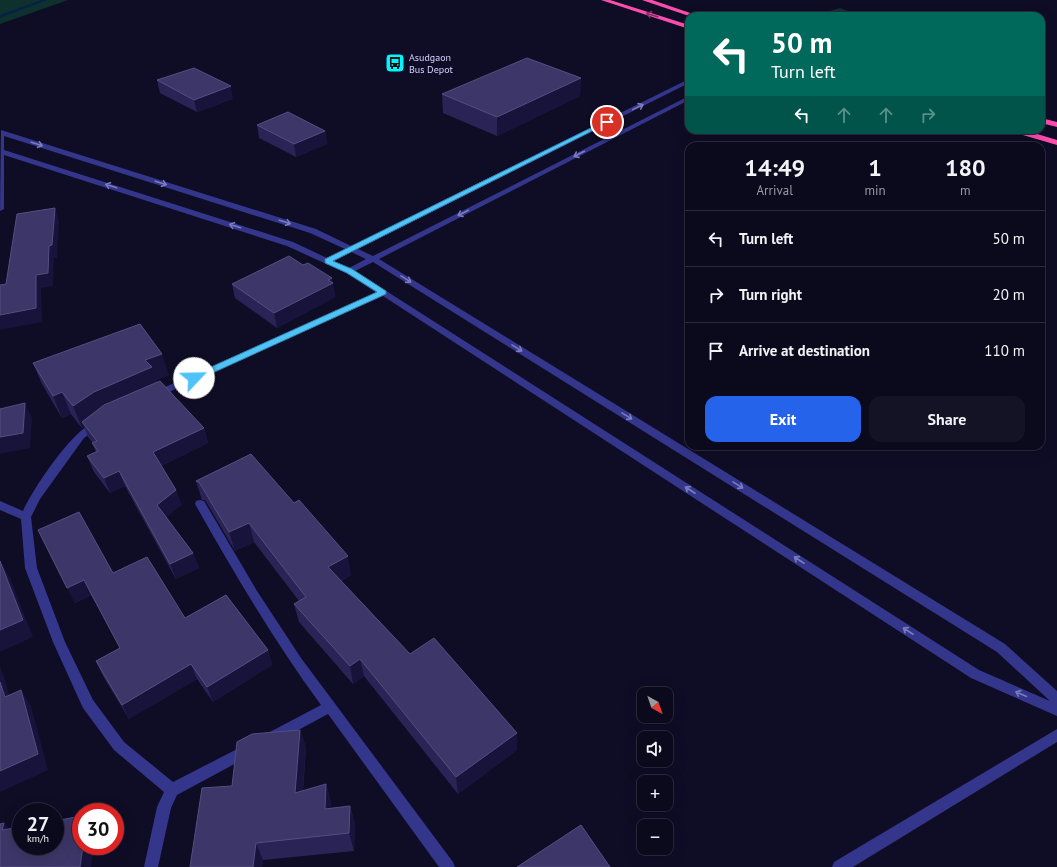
<!DOCTYPE html>
<html lang="en">
<head>
<meta charset="utf-8">
<style>
  :root { --surface:#0b091c; --page:#141225; --text:#f1f3f6; --muted:#9a9aa3; --line:#2b2a3b; --accent:#2563eb }
  body { margin:0; font-family:"PT Sans",sans-serif; background:var(--page); color:var(--text); height:100vh; display:flex; flex-direction:column; font-size:15px; white-space:nowrap }
  * { box-sizing:border-box; margin:0 }
  p { font-size:13px; color:var(--muted) }
  .icon { flex:none; width:22px; height:22px; fill:none; stroke:currentColor; stroke-width:2; stroke-linecap:round; stroke-linejoin:round }
  .map { position:relative; flex:1; overflow:hidden }
  .panel { position:absolute; left:685px; top:142px; width:360px; height:308px; display:flex; flex-direction:column; background:var(--surface); border-radius:12px; box-shadow:0 4px 16px #0002,0 0 0 1px var(--line) }
  .panel>* { flex:none }
  .banner { position:absolute; left:685px; top:12px; width:360px; height:122px; border-radius:12px; box-shadow:0 4px 16px #0002,0 0 0 1px var(--line); background:#00695c; color:#fff; overflow:hidden }
  .needle { width:26px; rotate:140deg }
  .controls { position:absolute; left:637px; top:687px; display:grid; gap:8px }
  .controls a { display:grid; place-items:center; width:36px; height:36px; border-radius:8px; background:var(--surface); box-shadow:0 4px 16px #0002,0 0 0 1px var(--line); font-size:20px }
  .speed { position:absolute; left:12px; top:803px; display:flex; gap:8px; font-size:20px; font-weight:700; text-align:center }
  .speed>* { display:grid; place-content:center; width:52px; height:52px; border-radius:50%; background:var(--surface); box-shadow:0 4px 16px #0002,0 0 0 1px var(--line); line-height:1 }
  .speed small { font-size:10px; font-weight:400 }
  .speed .limit { border:6px solid #d22; background:#fff; color:#111 }
  .pin { position:absolute; display:grid; place-items:center; width:34px; height:34px; color:#fff; margin:-17px; border:2px solid #fff; border-radius:50%; box-shadow:0 1px 4px #0007 }
  .me { position:absolute; width:44px; margin:-22px; rotate:66deg; stroke-linejoin:round; filter:drop-shadow(0 0 3px #0008) }
  .turn { display:flex; align-items:center; gap:14px; height:84px; padding:0 20px; font-size:18px }
  .turn .icon { width:52px; height:52px; stroke-width:2.5 }
  .turn b { display:block; font-size:28px; line-height:34px }
  .lanes { display:flex; align-items:center; height:38px; padding:0 20px; background:#0003; justify-content:center; gap:20px; direction:ltr }
  .lanes .off { opacity:.35 }
  .eta { display:flex; justify-content:space-evenly; align-items:center; height:68px; text-align:center }
  .eta b { font-size:24px; font-weight:600; line-height:28px }
  .cta { display:flex; gap:8px; margin-top:auto; padding:8px 20px }
  .cta a { flex:1; height:46px; border-radius:12px; background:var(--accent); color:#fff; font-size:16px; font-weight:600; line-height:46px; text-align:center }
  .cta a+a { background:var(--page); color:var(--text) }
  ul { padding:0; list-style:none }
  li { display:flex; align-items:center; gap:12px; height:56px; padding:0 20px; border-top:1px solid var(--line) }
  li div { flex:1 }
  li b { display:block; font-size:15px }
  li em { font-style:normal }
  .map>svg:first-child { display:block }
  .green { fill:#0f312d }
  .lines { fill:none; stroke-linecap:round; stroke-linejoin:round }
  .stream { fill:#052147; fill-rule:evenodd }
  .minor { fill:#33368a; fill-rule:evenodd }
  .highway { fill:#ff4dae; fill-rule:evenodd }
  .wall { fill:#2a2456 }
  .shaded-wall { fill:#17133b }
  .building { fill:#3c3768; stroke:#544f80 }
  .oneway { stroke:#872c6a }
  .oneway2 { stroke:#7b7cbf }
  .route { fill:#4fc3f7; stroke:#337fa1 }
  .labels { text-anchor:middle; stroke-width:4; stroke-linejoin:round; paint-order:stroke }
  .far-poi-label { font-size:10px; fill:#d4d2ff; stroke:#0f0c26; text-anchor:start }
</style>
</head>
<body>
<div class="map">
<svg width="1057" height="867" viewBox="0 0 1057 867">
  <rect width="100%" height="100%" fill="#0f0c26"/>
  <g class="green">
    <path d="M0,0H68L0,24Z"/>
    <path d="M840,8L862,16H812Z"/>
  </g>
  <g class="lines">
    <path class="stream" d="M41,0H47L0,18V15Z"/>
    <g class="minor">
      <path d="M689,79V83L358,249L373,256L689,96V100L379,259L1005,644L1057,691V716L971,678L383,296L160,396H154L152,394L154,392L377,293L346,273L287,246L4,155V209L0,211L1,130L316,229L351,246ZM4,136L310,233L345,249L327,258L293,242L4,150ZM351,252L366,259L349,268L334,261ZM373,262L997,652L1050,701L979,670L355,271Z"/>
      <path d="M96,422L100,423L101,425L100,427L84,438L40,499L31,517L37,568L65,642L93,700L124,742L173,782L243,746L248,744L253,746L255,750L253,754L177,795L171,808L158,867H144L157,807L164,792L114,750L83,708L53,642L25,568L21,519L0,510V501L23,511C33,489 73,428 96,422Z"/>
      <path d="M200,500L204,501L257,591L301,658L453,862L455,867H439L328,714L276,742L271,744L266,742L264,738L266,734L321,705C274,641 234,573 195,504L196,501Z"/>
      <path d="M1057,729V742L853,867H832L834,862Z"/>
    </g>
    <g class="highway">
      <path d="M601,0H610L689,25V29Z"/>
      <path d="M642,0H652L699,16H689Z"/>
      <path d="M1041,118L1057,122V127L1041,123Z"/>
      <path d="M1012,130H1024L1057,140V145L1013,132Z"/>
    </g>
  </g>
  <g class="wall">
    <path d="M581,78L580,96L497,136L443,113L442,94Z"/>
    <path d="M157,80L233,99L197,112L160,93Z"/>
    <path d="M257,125L325,131L327,144L296,157L259,138Z"/>
    <path d="M303,265L332,278L335,297L277,328L235,298L232,284Z"/>
    <path d="M33,363L169,375L156,380L157,382L204,428L208,443L161,466L176,490L181,505L166,517L193,553L199,568L176,579L125,486L110,493L94,472L87,456L96,452L92,443H93L88,437L84,426L82,428L71,414L62,418L42,384Z"/>
    <path d="M251,454L351,575L341,581L410,654L517,733V750L458,794L364,676L353,684L299,622L294,604L299,601L254,542L235,551L205,500H202L196,481Z"/>
    <path d="M38,530L113,573L185,618L268,650L272,665L213,702L197,679L129,719L103,676L96,661L120,648L91,595L75,603Z"/>
    <path d="M300,730L306,748L303,791L326,784L331,803V808L350,806L355,824L354,851L263,860L262,867H190L232,786Z"/>
  </g>
  <g class="shaded-wall">
    <path d="M581,78L580,96L497,136V117Z"/>
    <path d="M231,86L233,99L197,112L194,100Z"/>
    <path d="M325,131L327,144L296,157L294,144Z"/>
    <path d="M55,208L59,221L57,258H54L53,286L41,288L42,322L0,330V315L36,275Z"/>
    <path d="M332,278L335,297L277,328L274,313Z"/>
    <path d="M162,354L169,375L156,380L159,388L82,422L84,426L82,428L73,406L94,392L145,360Z"/>
    <path d="M62,392L71,414L62,418L53,396Z"/>
    <path d="M25,403L32,418L30,448L0,454V437Z"/>
    <path d="M204,428L208,443L158,467L153,452Z"/>
    <path d="M119,471L125,486L110,493L104,478Z"/>
    <path d="M176,490L181,505L163,520L157,505Z"/>
    <path d="M249,523L254,542L235,551L229,532Z"/>
    <path d="M193,553L199,568L176,579L170,564Z"/>
    <path d="M348,556L351,575L332,585L328,567Z"/>
    <path d="M0,561L10,578L33,637L0,652Z"/>
    <path d="M84,580L91,595L75,603L67,588Z"/>
    <path d="M268,650L272,665L213,702L207,687Z"/>
    <path d="M360,659L364,676L353,684L350,666Z"/>
    <path d="M191,664L197,679L129,719L122,705Z"/>
    <path d="M0,665L15,713L5,697L0,682Z"/>
    <path d="M21,690L31,706L48,770L0,792V771Z"/>
    <path d="M300,730L306,748L301,811L295,793Z"/>
    <path d="M517,733V750L458,794L456,777Z"/>
    <path d="M326,784L331,803L330,827L325,809Z"/>
    <path d="M350,806L355,824L354,851L349,833Z"/>
    <path d="M4,823L14,836L2,830Z"/>
    <path d="M256,843L263,860L262,867H253Z"/>
    <path d="M83,846H94L91,867H80Z"/>
  </g>
  <g class="building">
    <path d="M527,58L581,78L497,117L442,94Z"/>
    <path d="M194,68L231,86L194,100L157,80Z"/>
    <path d="M288,112L325,131L294,144L257,125Z"/>
    <path d="M55,208L52,245L49,246L48,273L36,275V308L0,315V285L6,284L17,214Z"/>
    <path d="M289,256L303,265L308,263L332,278L328,280L333,283L274,313L232,284Z"/>
    <path d="M140,324L162,354L145,360L152,367L94,392L73,406L62,392L53,396L33,363Z"/>
    <path d="M160,381L204,428L153,452L176,490L157,505L193,553L170,564L119,471L104,478L87,456L98,451L92,443L97,441L82,422L104,405Z"/>
    <path d="M25,403L23,433L0,437V409Z"/>
    <path d="M251,454L294,503L299,500L348,556L328,567L410,654L434,638L517,733L456,777L360,659L350,666L294,604L306,597L249,523L229,532L199,482L196,481Z"/>
    <path d="M79,512L113,573L147,557L185,618L226,595L268,650L207,687L191,664L122,705L96,661L120,648L84,580L67,588L38,530Z"/>
    <path d="M0,561L23,620L0,630Z"/>
    <path d="M0,682L5,697L21,690L38,754L0,771Z"/>
    <path d="M300,730L295,793L326,784L325,809L350,806L349,833L256,843L253,867H190L202,788L232,786L237,742L252,734Z"/>
    <path d="M81,816V846H83L80,867H0V824L4,823L2,830L21,827V846H55V821Z"/>
    <path d="M581,825L610,867H517Z"/>
  </g>
  <defs><path id="oneway-shaft" d="M-6 0H5M1.5-3L5.5 0L1.5 3" fill="none" stroke-width="1.6" stroke-linecap="round" stroke-linejoin="round"/></defs>
  <use class="oneway" href="#oneway-shaft" transform="translate(652 15) rotate(-162)"/>
  <g class="oneway2">
    <use href="#oneway-shaft" transform="translate(638 107) rotate(-26)"/>
    <use href="#oneway-shaft" transform="translate(37 144) rotate(18)"/>
    <use href="#oneway-shaft" transform="translate(579 154) rotate(153)"/>
    <use href="#oneway-shaft" transform="translate(161 183) rotate(18)"/>
    <use href="#oneway-shaft" transform="translate(111 186) rotate(-162)"/>
    <use href="#oneway-shaft" transform="translate(463 213) rotate(153)"/>
    <use href="#oneway-shaft" transform="translate(285 222) rotate(18)"/>
    <use href="#oneway-shaft" transform="translate(235 226) rotate(-162)"/>
    <use href="#oneway-shaft" transform="translate(406 279) rotate(32)"/>
    <use href="#oneway-shaft" transform="translate(517 348) rotate(32)"/>
    <use href="#oneway-shaft" transform="translate(627 416) rotate(32)"/>
    <use href="#oneway-shaft" transform="translate(738 485) rotate(32)"/>
    <use href="#oneway-shaft" transform="translate(690 490) rotate(-147)"/>
    <use href="#oneway-shaft" transform="translate(799 560) rotate(-147)"/>
    <use href="#oneway-shaft" transform="translate(908 631) rotate(-147)"/>
    <use href="#oneway-shaft" transform="translate(1021 694) rotate(-156)"/>
  </g>
  <path class="route" d="M605,121L610,122L333,261L352,269L386,291V294L197,380L194,381L190,378L191,376L377,292L347,273L325,263V259Z"/>
  <defs>
    <g id="bus-square" transform="scale(1)"><rect x="-9" y="-9" width="18" height="18" rx="4" fill="#00f5fd" stroke="#0f0c26"/><path d="M-5-6H5V4H4V6H2V4H-2V6H-4V4H-5ZM-3.5-4V0h7V-4ZM-3.5 1.2v1.5H-2V1.2ZM2 1.2v1.5H3.5V1.2Z" fill="#111"/></g>
  </defs>
  <g fill-rule="evenodd">
    <use href="#bus-square" x="395" y="63"/>
  </g>
  <g class="labels">
    <g class="far-poi-label">
      <text x="409" y="61">Asudgaon<tspan x="409" dy="12">Bus Depot</tspan></text>
    </g>
  </g>
</svg>
<div class="controls">
<a><svg class="needle" viewBox="-14 -14 28 28"><path d="M0-13l5 13h-10z" fill="#e53935"/><path d="M0 13l5-13h-10z" fill="#9a9aa3"/></svg></a>
<a><svg class="icon" aria-label="sound" viewBox="0 0 24 24"><path d="M4 9h4l5-4v14l-5-4H4zM17 9q2 3 0 6"/></svg></a>
<a>+</a>
<a>−</a>
</div>
<div class="speed"><div>27<small>km/h</small></div><div class="limit">30</div></div>
<div class="pin" style="left:607px;top:122px;background:#d93025"><svg class="icon" aria-label="arrive" viewBox="0 0 24 24"><path d="M6 21V4h12l-3 4 3 4H6"/></svg></div>
<svg class="me" style="left:194px;top:378px" viewBox="-20 -20 40 40"><circle r="19" fill="#fff"/><path d="M0-13L10 11 0 6-10 11z" fill="#4fc3f7"/></svg>
<div class="banner">
<div class="turn"><svg class="icon" aria-label="left" viewBox="0 0 24 24"><path d="M17 20v-9H6M10 6l-5 5 5 5"/></svg><div><b>50 m</b>Turn left</div></div>
<div class="lanes"><svg class="icon" aria-label="left" viewBox="0 0 24 24"><path d="M17 20v-9H6M10 6l-5 5 5 5"/></svg><svg class="icon off" aria-label="ahead" viewBox="0 0 24 24"><path d="M12 20V5M6 11l6-6 6 6"/></svg><svg class="icon off" aria-label="ahead" viewBox="0 0 24 24"><path d="M12 20V5M6 11l6-6 6 6"/></svg><svg class="icon off" aria-label="right" viewBox="0 0 24 24"><path d="M7 20v-9h11M14 6l5 5-5 5"/></svg></div>
</div>
<section class="panel">
<div class="eta">
<div><b>14:49</b><p>Arrival</p></div>
<div><b>1</b><p>min</p></div>
<div><b>180</b><p>m</p></div>
</div>
<ul>
<li><svg class="icon" aria-label="left" viewBox="0 0 24 24"><path d="M17 20v-9H6M10 6l-5 5 5 5"/></svg><div><b>Turn left</b></div><em>50 m</em></li>
<li><svg class="icon" aria-label="right" viewBox="0 0 24 24"><path d="M7 20v-9h11M14 6l5 5-5 5"/></svg><div><b>Turn right</b></div><em>20 m</em></li>
<li><svg class="icon" aria-label="arrive" viewBox="0 0 24 24"><path d="M6 21V4h12l-3 4 3 4H6"/></svg><div><b>Arrive at destination</b></div><em>110 m</em></li>
</ul>
<div class="cta"><a>Exit</a><a>Share</a></div>
</section>
</div>
</body>
</html>
